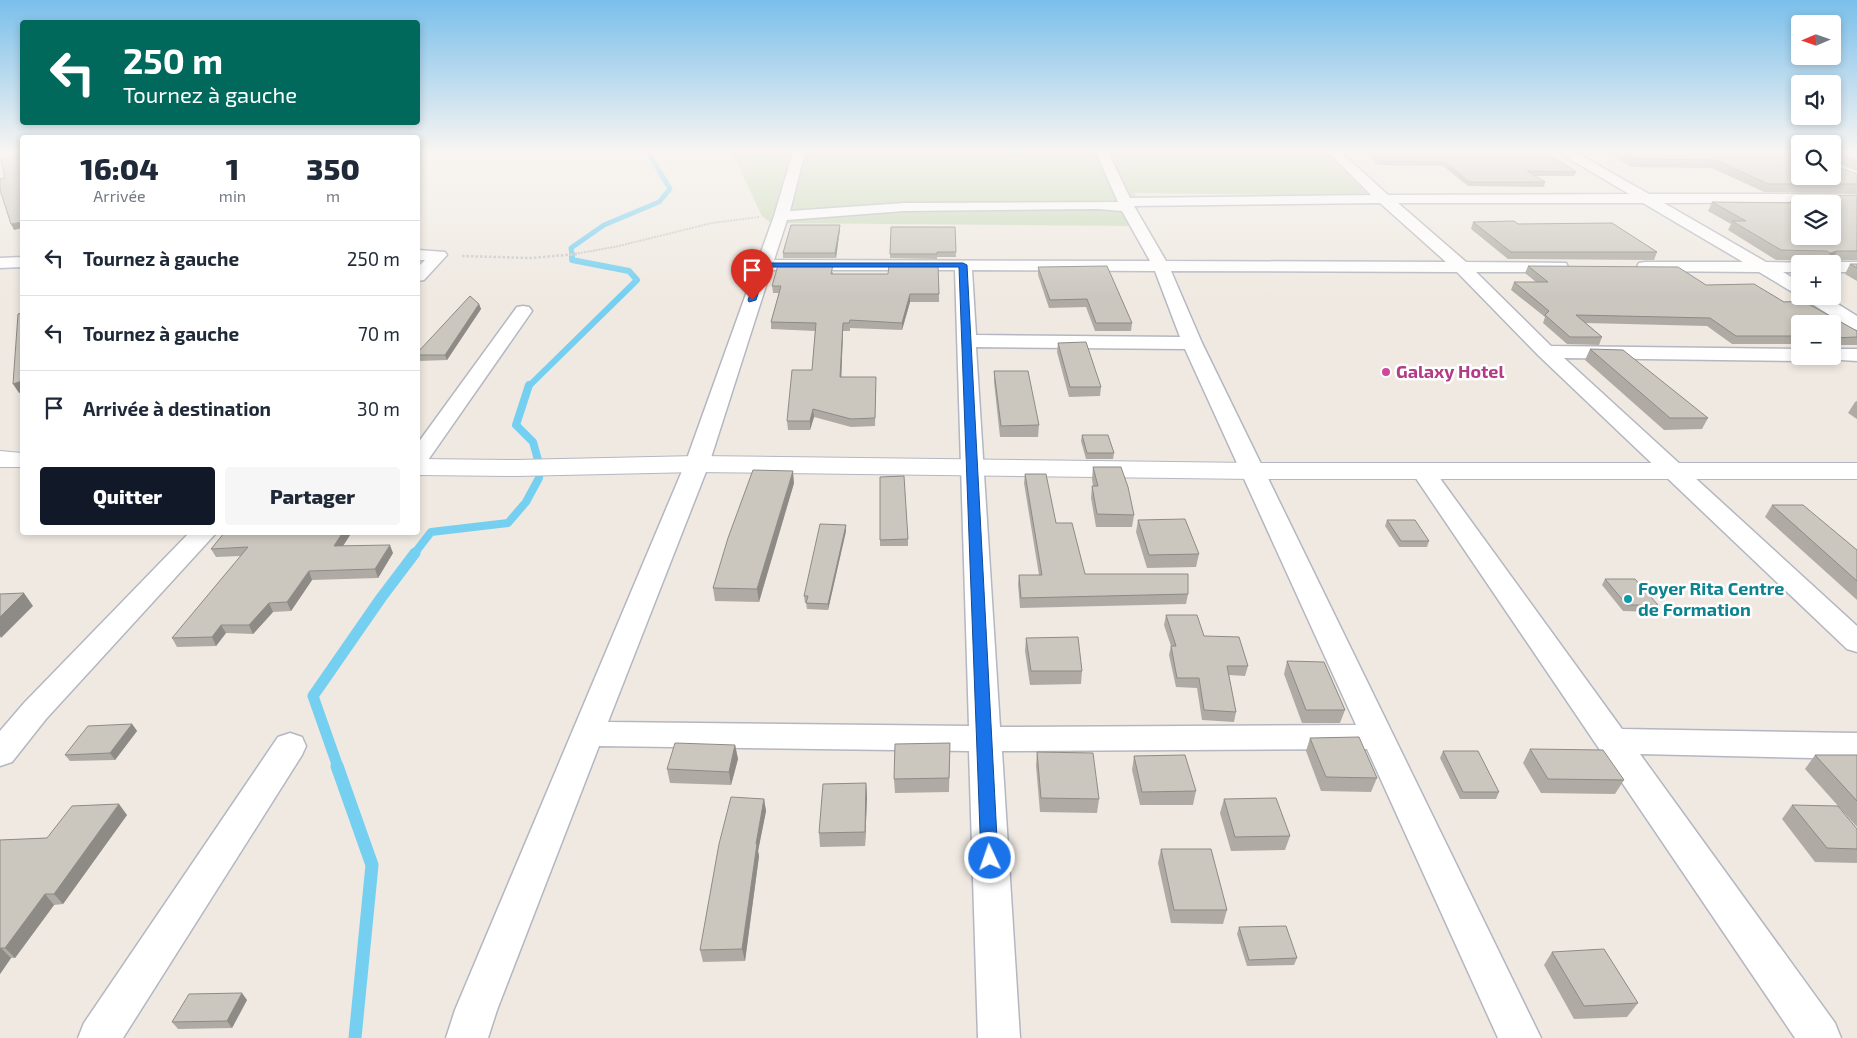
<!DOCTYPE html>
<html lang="fr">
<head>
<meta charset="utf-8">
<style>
  :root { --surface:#fff; --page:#f6f6f7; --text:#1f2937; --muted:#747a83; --line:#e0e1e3; --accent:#111827 }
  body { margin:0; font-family:"Exo 2",sans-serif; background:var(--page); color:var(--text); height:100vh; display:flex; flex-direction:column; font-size:19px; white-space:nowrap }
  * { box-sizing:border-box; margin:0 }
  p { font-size:16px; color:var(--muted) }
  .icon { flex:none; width:28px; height:28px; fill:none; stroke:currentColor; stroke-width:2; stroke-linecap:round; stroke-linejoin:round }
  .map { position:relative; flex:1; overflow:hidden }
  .drawer { position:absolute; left:20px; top:135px; width:400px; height:400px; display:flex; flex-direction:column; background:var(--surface); border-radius:5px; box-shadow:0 2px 8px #0003 }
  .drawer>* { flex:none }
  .hud { position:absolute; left:20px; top:20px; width:400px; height:105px; border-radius:5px; box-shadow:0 2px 8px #0003; background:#00695c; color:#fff; overflow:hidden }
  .needle { width:32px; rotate:268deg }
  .buttons { position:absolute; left:1791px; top:15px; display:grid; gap:10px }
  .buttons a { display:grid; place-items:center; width:50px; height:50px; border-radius:5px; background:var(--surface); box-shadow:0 2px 8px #0003; font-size:25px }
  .pin { position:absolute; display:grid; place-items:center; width:42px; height:42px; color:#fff; margin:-51px -21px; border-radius:50% 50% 50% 0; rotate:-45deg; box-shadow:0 0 5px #0007 }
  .pin .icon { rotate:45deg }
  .me { position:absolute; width:55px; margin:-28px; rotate:357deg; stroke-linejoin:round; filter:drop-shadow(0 0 4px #0008) }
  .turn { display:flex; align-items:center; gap:18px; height:105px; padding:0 20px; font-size:22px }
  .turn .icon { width:65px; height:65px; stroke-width:2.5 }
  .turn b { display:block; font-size:35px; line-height:42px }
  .eta { display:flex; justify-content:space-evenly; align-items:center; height:85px; text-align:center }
  .eta b { font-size:30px; font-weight:800; line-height:35px }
  .primary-button { display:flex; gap:10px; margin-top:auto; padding:10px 20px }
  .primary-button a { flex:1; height:58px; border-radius:5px; background:var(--accent); color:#fff; font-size:20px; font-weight:800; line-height:58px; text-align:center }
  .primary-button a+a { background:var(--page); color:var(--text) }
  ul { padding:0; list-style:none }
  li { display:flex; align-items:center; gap:15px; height:75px; padding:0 20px; border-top:1px solid var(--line) }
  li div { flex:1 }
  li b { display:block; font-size:19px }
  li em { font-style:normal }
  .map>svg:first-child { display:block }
  .cemetery { fill:#c8d9b8 }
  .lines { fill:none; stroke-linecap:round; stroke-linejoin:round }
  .stream-far4 { stroke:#75cff0; stroke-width:5 }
  .stream-far3 { stroke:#75cff0; stroke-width:6 }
  .stream-far2 { stroke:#75cff0; stroke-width:8 }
  .stream-far1 { stroke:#75cff0; stroke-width:11 }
  .stream { stroke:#75cff0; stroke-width:13 }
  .minor-casing { stroke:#b4b7c1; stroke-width:3 }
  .secondary-casing { stroke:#b4b7c1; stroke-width:2 }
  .path-far1 { stroke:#c9c9c9; stroke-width:2; stroke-dasharray:2 1; stroke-linecap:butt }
  .path { stroke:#c9c9c9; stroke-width:2.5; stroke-dasharray:2.5 2; stroke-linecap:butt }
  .minor { fill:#fff; fill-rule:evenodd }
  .secondary { fill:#fff; fill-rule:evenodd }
  .wall { fill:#afaba4 }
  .shaded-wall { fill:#8e8b86 }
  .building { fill:#cbc7bf; stroke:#8e8b86; fill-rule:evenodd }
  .route { fill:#1a73e8; stroke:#114b97 }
  .hotel-dot { fill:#d1479c; stroke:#fff; stroke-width:2 }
  .culture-dot { fill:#0f9aa8; stroke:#fff; stroke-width:2 }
  .labels { text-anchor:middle; stroke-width:5; stroke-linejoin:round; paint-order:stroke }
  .hotel-label { font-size:18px; font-weight:bold; fill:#b23c85; stroke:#fff; text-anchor:start }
  .culture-label { font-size:18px; font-weight:bold; fill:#0d838f; stroke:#fff; text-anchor:start }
</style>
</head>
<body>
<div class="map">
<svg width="1857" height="1038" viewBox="0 0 1857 1038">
  <rect width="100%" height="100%" fill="#efe9e1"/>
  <path class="cemetery" d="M732,152H1326L1369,196L1135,193L1141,226L771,223L762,216Z"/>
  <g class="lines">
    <path class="stream-far4" d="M572,255L571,248L604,225L659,202L670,189L648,152"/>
    <path class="stream-far3" d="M528,387L637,280L629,271L572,260V254"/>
    <path class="stream-far2" d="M414,554L431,532L508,523L526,502L539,478L540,467L533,442L516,425L529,385"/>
    <path class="stream-far1" d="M338,767L313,696L381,598L415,553"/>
    <path class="stream" d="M337,766L372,865L355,1038"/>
    <g class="minor-casing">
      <g id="minor">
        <path d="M793,152H805L790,211L904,203L1118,202L1096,152H1108L1130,198L1371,195L1328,152H1341L1388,195L1629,194L1563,155L1561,152H1575L1649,194H1857V202L1664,203L1766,262L1806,263L1800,264V272H1783L1800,282V294L1794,293L1759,272L1639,271L1637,267L1639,263L1645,262H1743L1643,203H1398L1466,262L1566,263L1568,267L1566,271L1560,272H1476L1551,346L1800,349V356H1809L1807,359L1800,361L1564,358L1857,626V652L1847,649L1539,356L1457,272L1171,271L1202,343L1541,1038H1498L1367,749L1002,751L1020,1038H978L969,751L599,746L497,1010L488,1038H446L455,1010L685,464L774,216ZM1380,203L1446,262L1166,261L1134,206ZM1098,209L1122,211L1150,261L774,260L787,220L904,211ZM771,270H955L969,726L608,722L709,464ZM972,270L1155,271L1180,337L976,335ZM976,347L1185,349L1356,725L1000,727Z"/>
        <path d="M418,250L445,252L447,255L424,280L418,281V267L425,260H418Z"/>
        <path d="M22,257V267L0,268V258Z"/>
        <path d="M1832,262H1857V272H1832V264H1826Z"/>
        <path d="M1803,296H1825L1857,316V330L1850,328L1806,300Z"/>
        <path d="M523,306L529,307L532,311L426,463L418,465V443L517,307Z"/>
        <path d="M1832,349H1857V361L1825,359L1823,356H1832Z"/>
        <path d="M1423,464L1431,466L1622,729L1857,733V759L1640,754L1835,1023L1841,1038H1795L1411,471L1415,466Z"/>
        <path d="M190,532H217L46,719L12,762L0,766V731L24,703Z"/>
        <path d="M290,733L302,737L306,746L302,755L123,1038H78L84,1023L278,737Z"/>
      </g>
    </g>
    <g class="secondary-casing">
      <g id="secondary">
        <path d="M0,451L22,453V467H0Z"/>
        <path d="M697,456L1253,463H1857V479H1253L697,472L516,476L418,475V459L516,460Z"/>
      </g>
    </g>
    <path class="path-far1" d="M569,255L619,246L712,223L759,217"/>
    <path class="path" d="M462,256L531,258L577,254"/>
    <use href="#minor" class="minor"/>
    <use href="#secondary" class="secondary"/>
  </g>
  <g class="wall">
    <path d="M1364,152H1545L1576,172L1574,176H1535L1545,182L1544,187L1468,186L1443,166L1378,165Z"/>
    <path d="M1605,152H1857V171L1835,162V166L1857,174V193L1764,192L1712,168L1632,167Z"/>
    <path d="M1857,195V260H1832L1825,263L1822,261L1776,260L1728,230L1731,224L1708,211L1712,202H1790L1794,196Z"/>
    <path d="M1473,222L1518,224L1657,252L1654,260L1508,259L1471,229Z"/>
    <path d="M955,227L956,257H937V259L890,258V254Z"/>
    <path d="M840,229L836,258H783V253Z"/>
    <path d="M1850,264H1857V281L1845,274Z"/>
    <path d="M1528,266L1706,285L1784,302L1857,331V345H1832V324H1800V344H1732L1707,326L1586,323L1602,337L1599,345L1567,344L1543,323L1545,317L1511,290L1514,282H1536L1525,273Z"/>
    <path d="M1038,267L1132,323L1131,331H1095L1086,307L1049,308L1038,275Z"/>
    <path d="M833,272V274L939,294V302H910L902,330L850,328V331H843L841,377L876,385L875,426L851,427L814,417L810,430H788L787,421L812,370L815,331L771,329V322L779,293H773L772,286Z"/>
    <path d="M479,304L481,309L447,360L418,361V352Z"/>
    <path d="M1058,343L1101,387L1100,396L1069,397L1057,352Z"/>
    <path d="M1590,349L1708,418L1702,429L1664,430L1585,360Z"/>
    <path d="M994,371L1039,425L1038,437H1000L994,382Z"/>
    <path d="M1857,401V419L1848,413L1855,402Z"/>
    <path d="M1082,435L1114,453L1113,459H1086L1081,441Z"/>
    <path d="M1093,467L1134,515L1132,527H1096L1091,498L1092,486H1093L1092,479Z"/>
    <path d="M1025,474L1056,523L1085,574L1188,594L1186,604L1020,608L1018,584L1019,575H1039L1024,483Z"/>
    <path d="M880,477L908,539V546H880Z"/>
    <path d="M794,483L759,602L715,601L713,588Z"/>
    <path d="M1772,505L1857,550V600L1765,517Z"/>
    <path d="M1138,520L1199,554L1196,567L1147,568L1136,532Z"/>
    <path d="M1387,520L1429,541L1427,547H1399L1385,526Z"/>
    <path d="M846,531L828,610L807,609L806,603H805L804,596Z"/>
    <path d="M225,532H352L343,546L393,553L378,578L312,580L291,611L273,612L253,634L226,633L216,646L177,647L172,638L241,556L216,557L211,549Z"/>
    <path d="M1605,579L1658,605L1654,612L1623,611L1602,585Z"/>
    <path d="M1166,615L1204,636L1248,666L1245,676L1229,675L1236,712L1234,722L1202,720L1197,688L1176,687L1169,655L1171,646L1164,625Z"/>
    <path d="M1026,638L1082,671L1081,684L1030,685L1025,651Z"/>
    <path d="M1287,661L1345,710L1340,723H1302L1284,674Z"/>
    <path d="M132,724L137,731L115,760L70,761L65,755Z"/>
    <path d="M1310,738L1377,778L1371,792L1321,791L1306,751Z"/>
    <path d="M950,743L949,792L895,793L894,779Z"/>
    <path d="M735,745L738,759L731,785L670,783L667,769Z"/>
    <path d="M1530,749L1624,780L1615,794L1541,793L1523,763Z"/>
    <path d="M1443,751L1499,792L1496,799H1460L1440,758Z"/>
    <path d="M1037,752L1099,799L1097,813L1040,812L1036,766Z"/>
    <path d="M1815,755H1857V827L1805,769Z"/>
    <path d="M1134,756L1196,791L1193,805H1140L1132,770Z"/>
    <path d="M866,783L867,797L865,846L820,847L819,833Z"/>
    <path d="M764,799L766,811L758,851L759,856L745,961L703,962L700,950Z"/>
    <path d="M1224,799L1290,836L1285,850L1231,851L1220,813Z"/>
    <path d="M1792,805L1857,829V863L1815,862L1782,819Z"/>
    <path d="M127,815L63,904L54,905L15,958H11L0,974V840L47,838Z"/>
    <path d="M1161,849L1227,910L1223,924L1171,923L1158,863Z"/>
    <path d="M1239,927L1297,958L1294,965L1247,966L1237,934Z"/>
    <path d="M1552,952L1638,1003L1627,1017L1574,1019L1544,965Z"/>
    <path d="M247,1000L232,1028L178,1029L172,1022Z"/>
  </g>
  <g class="shaded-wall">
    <path d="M22,222V228L14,230L11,224Z"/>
    <path d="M840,225V229L836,258L835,253Z"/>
    <path d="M1837,251L1832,260L1825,263L1830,253Z"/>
    <path d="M910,294V302L902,330V323Z"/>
    <path d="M479,304L481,309L447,360L445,355Z"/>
    <path d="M843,323V331L841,386L840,377Z"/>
    <path d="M22,381V392L19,393L13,384Z"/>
    <path d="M813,409L814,417L810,430V421Z"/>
    <path d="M793,471L794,483L759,602L757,589Z"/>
    <path d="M846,525V531L828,610V604Z"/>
    <path d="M343,532H352L337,555L334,546Z"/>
    <path d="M390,545L393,553L378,578L375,569Z"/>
    <path d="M309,571L312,580L291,611L287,602Z"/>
    <path d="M24,593L33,606L1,638L0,636V617Z"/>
    <path d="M269,603L273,612L253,634L249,625Z"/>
    <path d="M221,625L226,633L216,646L212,637Z"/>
    <path d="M132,724L137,731L115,760L110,753Z"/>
    <path d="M735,745L738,759L731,785L729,772Z"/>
    <path d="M866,783L867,797L865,846V832Z"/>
    <path d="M764,799L766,811L758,851L759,856L745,961L742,949L756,844Z"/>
    <path d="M119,804L127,815L63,904L54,894Z"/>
    <path d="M45,894L54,905L15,958L5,948Z"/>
    <path d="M1,948L11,958L0,974V949Z"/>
    <path d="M242,993L247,1000L232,1028L227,1021Z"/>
  </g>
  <g class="building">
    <path d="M16,152H22V222L11,224L0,190V179L5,178L1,159L18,157Z"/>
    <path d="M1370,152H1545L1576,172L1527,171L1545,182H1469L1445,162L1380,161Z"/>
    <path d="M1622,152H1800V176H1832V152H1857V161L1837,153L1834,155L1835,166L1857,174V184H1768L1716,160L1636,159Z"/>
    <path d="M1857,195V251H1837L1830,253L1827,251L1781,250L1732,221H1746L1712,202L1809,203L1794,196ZM1800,204H1832V236H1800Z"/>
    <path d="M1514,221L1518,224L1612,223L1657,252H1511L1473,222Z"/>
    <path d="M791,225H840L835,253H783Z"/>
    <path d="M891,227H955L956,252H937V254H890Z"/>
    <path d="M1850,264H1857V268Z"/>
    <path d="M778,265H833L831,274H888L889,265H938L939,294H910L902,323L850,320L849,323H843L840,377H876L875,418L851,419L813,409L810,421H787L792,370H812L816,323L771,322L781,286H772Z"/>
    <path d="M1107,266L1132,323H1096L1087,299L1050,300L1038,267Z"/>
    <path d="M1528,266L1678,267L1706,285L1754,284L1784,302L1803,301L1857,331V337L1832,338V324H1800V336H1736L1710,318L1576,315L1602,337H1570L1545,315L1549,311L1514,282H1548Z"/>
    <path d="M470,296L479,304L445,355H418V352Z"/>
    <path d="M22,313V381L13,384L18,314Z"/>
    <path d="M1086,342L1101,387H1070L1058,343Z"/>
    <path d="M1590,349L1623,350L1708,418H1670Z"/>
    <path d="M994,371H1028L1039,425L1001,426Z"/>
    <path d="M1082,435H1108L1114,453H1087Z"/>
    <path d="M1093,467H1121L1128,487L1134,515L1097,514L1092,486H1098Z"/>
    <path d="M753,470L793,471L757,589L713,588L728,538Z"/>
    <path d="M1025,474H1046L1056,523H1072L1085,574H1188V594L1021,598L1019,575H1042Z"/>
    <path d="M904,476L908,539L880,540V477Z"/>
    <path d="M1772,505H1803L1857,550V581Z"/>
    <path d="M1185,519L1199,554L1149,555L1138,520Z"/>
    <path d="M1387,520H1415L1429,541H1401Z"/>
    <path d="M820,524L846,525L828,604L806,603L808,596H804Z"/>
    <path d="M225,532H343L334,546L390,545L375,569L309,571L287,602L269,603L249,625H221L212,637L172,638L248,547L211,549Z"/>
    <path d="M1605,579H1635L1658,605H1627Z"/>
    <path d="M24,593L0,617V594Z"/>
    <path d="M1166,615H1197L1204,636L1239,637L1248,666H1227L1236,712L1204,710L1199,678H1177L1171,646H1176Z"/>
    <path d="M1078,637L1082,671H1031L1026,638Z"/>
    <path d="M1287,661L1324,662L1345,710H1306Z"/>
    <path d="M132,724L110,753L65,755L88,726Z"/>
    <path d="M1359,737L1377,778L1326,777L1310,738Z"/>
    <path d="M675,743L735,745L729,772L667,769Z"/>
    <path d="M950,743L949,778L894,779L895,744Z"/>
    <path d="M1530,749L1603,750L1624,780L1548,779Z"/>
    <path d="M1443,751H1478L1499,792H1463Z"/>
    <path d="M1037,752L1093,753L1099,799L1041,798Z"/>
    <path d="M1185,755L1196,791L1142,792L1134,756Z"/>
    <path d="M1815,755H1857V801Z"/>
    <path d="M866,783L865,832L819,833L823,784Z"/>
    <path d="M731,797L764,799L756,844H757L742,949L700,950L719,844Z"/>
    <path d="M1276,798L1290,836L1235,837L1224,799Z"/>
    <path d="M119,804L54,894H45L5,948H1L0,949V840L47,838L72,806Z"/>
    <path d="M1792,805L1838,806L1857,829V849L1827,848Z"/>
    <path d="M1161,849H1211L1227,910H1174Z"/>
    <path d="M1286,926L1297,958L1249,960L1239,927Z"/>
    <path d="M1604,949L1638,1003L1584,1006L1552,952Z"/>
    <path d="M242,993L227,1021L172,1022L189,994Z"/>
  </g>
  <linearGradient id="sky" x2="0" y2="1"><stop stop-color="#7abfeb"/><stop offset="0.51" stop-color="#f8f5f2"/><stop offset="1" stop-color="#f8f5f2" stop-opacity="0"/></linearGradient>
  <rect width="1857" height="297" fill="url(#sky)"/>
  <path class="route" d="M761,263H963L967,265L998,858L995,864L990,866L984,864L981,858L959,267H767L756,300L749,302L748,300Z"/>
  <circle class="hotel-dot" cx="1386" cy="372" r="5"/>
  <circle class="culture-dot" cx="1628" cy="599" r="5"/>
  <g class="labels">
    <g class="hotel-label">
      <text x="1396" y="378">Galaxy Hotel</text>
    </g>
    <g class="culture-label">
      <text x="1638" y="595">Foyer Rita Centre<tspan x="1638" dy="21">de Formation</tspan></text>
    </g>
  </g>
</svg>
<div class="buttons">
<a><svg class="needle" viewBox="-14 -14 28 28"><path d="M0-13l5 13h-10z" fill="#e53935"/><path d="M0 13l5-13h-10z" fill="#747a83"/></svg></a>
<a><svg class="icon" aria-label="sound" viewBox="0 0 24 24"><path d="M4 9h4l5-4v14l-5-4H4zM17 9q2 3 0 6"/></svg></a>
<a><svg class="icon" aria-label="search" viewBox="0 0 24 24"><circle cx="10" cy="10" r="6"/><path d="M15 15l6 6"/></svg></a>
<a><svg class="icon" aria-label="layers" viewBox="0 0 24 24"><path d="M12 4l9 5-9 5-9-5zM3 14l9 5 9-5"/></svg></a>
<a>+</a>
<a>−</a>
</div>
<div class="pin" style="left:752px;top:300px;background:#d93025"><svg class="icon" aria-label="arrive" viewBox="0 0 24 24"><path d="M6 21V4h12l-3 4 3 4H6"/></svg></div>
<svg class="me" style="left:990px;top:858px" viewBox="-20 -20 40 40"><circle r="17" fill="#1a73e8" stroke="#fff" stroke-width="3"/><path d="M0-11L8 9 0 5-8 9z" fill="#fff"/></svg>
<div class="hud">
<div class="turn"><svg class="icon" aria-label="left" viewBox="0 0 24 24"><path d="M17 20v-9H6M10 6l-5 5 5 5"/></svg><div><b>250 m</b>Tournez à gauche</div></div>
</div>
<section class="drawer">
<div class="eta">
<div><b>16:04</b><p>Arrivée</p></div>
<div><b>1</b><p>min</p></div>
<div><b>350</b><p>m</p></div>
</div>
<ul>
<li><svg class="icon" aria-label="left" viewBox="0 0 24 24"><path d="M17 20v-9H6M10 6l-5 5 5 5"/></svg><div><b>Tournez à gauche</b></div><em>250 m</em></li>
<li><svg class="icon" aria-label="left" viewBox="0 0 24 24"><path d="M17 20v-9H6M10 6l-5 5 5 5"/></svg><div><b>Tournez à gauche</b></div><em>70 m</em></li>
<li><svg class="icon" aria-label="arrive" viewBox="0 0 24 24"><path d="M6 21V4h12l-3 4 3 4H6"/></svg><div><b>Arrivée à destination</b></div><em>30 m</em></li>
</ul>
<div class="primary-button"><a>Quitter</a><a>Partager</a></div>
</section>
</div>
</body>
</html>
